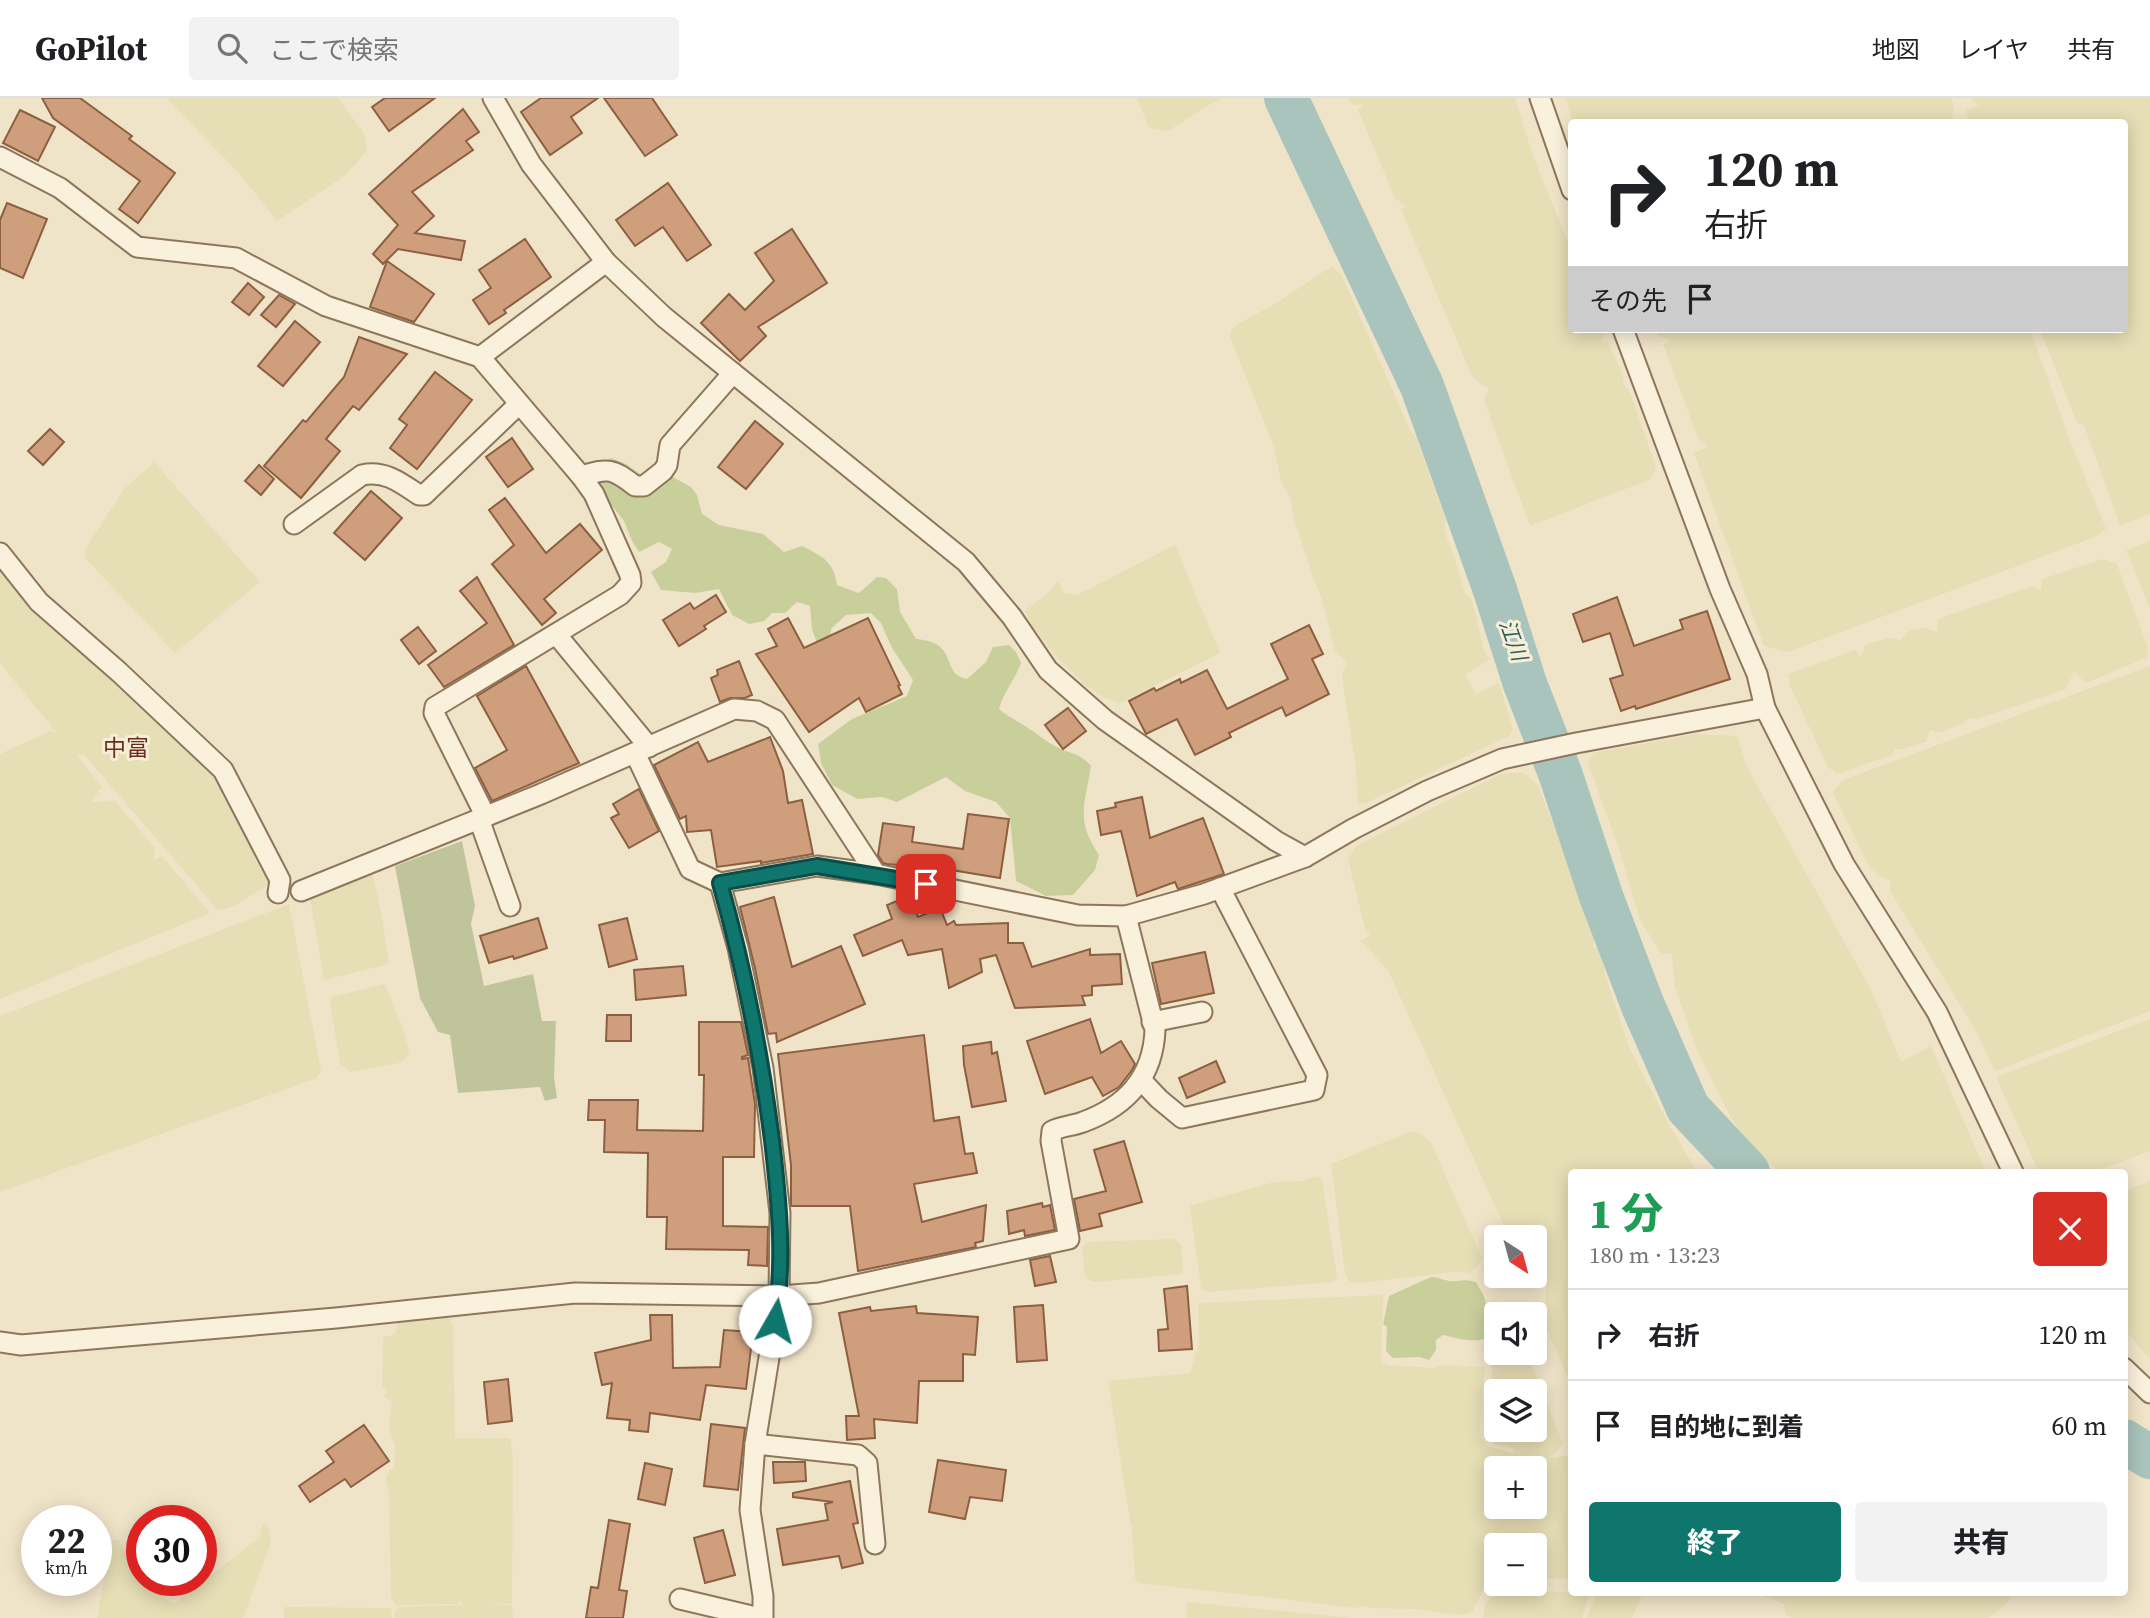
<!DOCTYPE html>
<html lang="ja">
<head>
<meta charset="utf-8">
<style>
  :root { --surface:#fff; --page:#f2f2f2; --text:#202124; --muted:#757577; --line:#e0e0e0; --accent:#0f766e }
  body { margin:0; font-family:"Source Serif 4","Noto Sans JP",serif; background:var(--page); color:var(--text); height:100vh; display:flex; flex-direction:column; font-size:26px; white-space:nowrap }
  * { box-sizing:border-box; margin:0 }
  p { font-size:23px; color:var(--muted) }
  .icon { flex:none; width:38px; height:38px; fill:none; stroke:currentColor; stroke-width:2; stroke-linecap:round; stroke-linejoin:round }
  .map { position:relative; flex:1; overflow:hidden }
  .sheet { position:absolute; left:1568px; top:1071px; width:560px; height:427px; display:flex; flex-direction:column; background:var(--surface); border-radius:7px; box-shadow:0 4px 18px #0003 }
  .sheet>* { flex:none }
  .hud { position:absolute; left:1568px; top:21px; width:560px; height:214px; border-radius:7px; box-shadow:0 4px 18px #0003; background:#fff; color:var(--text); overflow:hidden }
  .needle { width:46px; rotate:144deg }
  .controls { position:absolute; left:1484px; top:1127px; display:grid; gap:14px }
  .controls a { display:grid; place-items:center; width:63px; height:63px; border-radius:7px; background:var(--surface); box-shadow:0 4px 18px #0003; font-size:35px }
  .speed { position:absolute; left:21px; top:1407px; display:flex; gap:14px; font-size:35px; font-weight:700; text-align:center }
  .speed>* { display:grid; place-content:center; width:91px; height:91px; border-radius:50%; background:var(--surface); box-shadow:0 4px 18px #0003; line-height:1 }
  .speed small { font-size:18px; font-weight:400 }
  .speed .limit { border:10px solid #d22; background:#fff; color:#111 }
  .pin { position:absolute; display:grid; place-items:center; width:60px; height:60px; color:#fff; margin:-30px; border-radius:14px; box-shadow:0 4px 10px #0006 }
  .me { position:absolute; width:77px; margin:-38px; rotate:7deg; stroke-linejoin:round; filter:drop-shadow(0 0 5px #0008) }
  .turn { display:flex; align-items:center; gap:24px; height:147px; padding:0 21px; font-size:32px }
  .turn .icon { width:91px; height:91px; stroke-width:2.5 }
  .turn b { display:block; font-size:49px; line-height:60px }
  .then { display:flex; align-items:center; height:66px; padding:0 21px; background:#0003; gap:14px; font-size:26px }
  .round { display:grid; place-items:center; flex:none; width:74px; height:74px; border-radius:7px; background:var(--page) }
  .head { display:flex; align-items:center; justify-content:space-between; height:119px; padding:0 21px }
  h1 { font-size:42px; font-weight:800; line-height:52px; color:#1e9e55 }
  .action { display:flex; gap:14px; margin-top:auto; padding:14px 21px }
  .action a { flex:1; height:80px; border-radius:7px; background:var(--accent); color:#fff; font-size:28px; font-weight:800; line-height:80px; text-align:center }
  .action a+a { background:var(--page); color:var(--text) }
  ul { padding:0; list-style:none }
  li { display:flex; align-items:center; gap:21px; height:91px; padding:0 21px; border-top:2px solid var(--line) }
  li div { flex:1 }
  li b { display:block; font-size:26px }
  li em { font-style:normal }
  header { display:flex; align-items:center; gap:42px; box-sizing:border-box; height:98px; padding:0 35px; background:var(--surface); border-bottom:2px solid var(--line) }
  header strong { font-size:33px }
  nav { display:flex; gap:38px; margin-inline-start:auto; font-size:24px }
  .search { width:490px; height:63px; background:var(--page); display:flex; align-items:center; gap:18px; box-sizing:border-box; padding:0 24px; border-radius:7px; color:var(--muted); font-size:26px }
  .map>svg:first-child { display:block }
  .farmland { fill:#e6deb5; fill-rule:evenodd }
  .green { fill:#c9cf9b }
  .cemetery { fill:#bfc49a }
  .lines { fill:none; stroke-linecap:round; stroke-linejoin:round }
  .river { stroke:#a9c4bc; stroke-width:44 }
  .building { fill:#cf9f7d; stroke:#8d5f41; stroke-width:2 }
  .street-casing { stroke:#8d765c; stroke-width:23 }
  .street { stroke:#faf1dc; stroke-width:19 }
  .route-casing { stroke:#0a4d48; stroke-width:18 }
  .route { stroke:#0f766e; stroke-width:12 }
  .labels { text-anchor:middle; stroke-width:6; stroke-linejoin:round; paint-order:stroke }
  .water-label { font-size:21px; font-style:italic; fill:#2f5d5a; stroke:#f7eed8 }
  .quarter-label { font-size:23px; fill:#6b2e1e; stroke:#f7eed8 }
</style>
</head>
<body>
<header>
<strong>GoPilot</strong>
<div class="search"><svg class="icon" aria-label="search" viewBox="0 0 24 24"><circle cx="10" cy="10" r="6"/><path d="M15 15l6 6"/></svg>ここで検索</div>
<nav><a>地図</a><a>レイヤ</a><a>共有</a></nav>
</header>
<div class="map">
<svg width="2150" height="1520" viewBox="0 0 2150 1520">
  <rect width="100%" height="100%" fill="#f0e4c8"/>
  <g class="farmland">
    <path d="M166,0H338L365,37L367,52L346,77L277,123L239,75Z"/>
    <path d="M1137,0H1220L1168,33L1149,30Z"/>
    <path d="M1349,0H1515L1533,58L1571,152L1572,231H1604L1605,235L1601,244L1607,243L1622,275L1624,287L1629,292L1655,366V373L1651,381L1530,428L1484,302L1489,290L1481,286L1472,278L1401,111L1406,108L1395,100L1358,12L1363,6L1352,7Z"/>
    <path d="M1566,0H1951L1954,7L1952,20L1955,24H1573Z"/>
    <path d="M1970,0H2150V416L2120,427L2084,327L2077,325L2040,231H2124V24H1970L1966,12L1979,7Z"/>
    <path d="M1332,168L1342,178L1410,332L1416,339L1446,423L1444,432L1454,458L1464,493L1472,502L1484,553L1490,561L1465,577L1476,596L1499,585L1513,631L1509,638L1364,706L1358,704L1356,670L1343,587L1342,575L1348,565L1335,553L1322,501L1314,482L1293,418L1291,401L1281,383L1273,346L1230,239L1231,232L1240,225L1278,204Z"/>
    <path d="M1655,231H2030L2066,332L2106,431L2095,439L1788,554L1764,548L1694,355L1708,349L1697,338L1663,246L1670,243L1658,237Z"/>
    <path d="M154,364L260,484L175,555L85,460L86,450L124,391Z"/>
    <path d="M2150,443V511L2126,452Z"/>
    <path d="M1175,447L1220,555L1120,605L1105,600L1087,589L1059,561L1032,528L1025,513L1049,494L1058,483L1064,495L1077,497Z"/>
    <path d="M2103,461L2117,466L2148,550L2146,560L2086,585L2074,574L2066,591L1977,621L1968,620L1961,626L1939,635L1930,632L1926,644L1902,651H1895L1892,657L1837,676L1828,669L1790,588L1788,576L1855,552L1861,559L1865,547L1889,540L1900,542L1909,533L1924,530L1937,534L1938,521L2033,488L2041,492L2042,481Z"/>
    <path d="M0,470L142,604L219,682L271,785L234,808L218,812L85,658L77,657L102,689L91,704L115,703L155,750L153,762L162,758L210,815L0,901V656L50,633L57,635L0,565Z"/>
    <path d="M2150,568V913L1995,973L1975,931L1890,793V782L1879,778L1869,768L1833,695L1843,682Z"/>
    <path d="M1696,636L1737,638L1747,669L1871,892L1901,964L1931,948L1986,1074H1780L1749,1048L1730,1018L1696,950L1675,889L1672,855L1662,857L1640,822L1619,751L1588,665L1593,655Z"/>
    <path d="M1523,674L1538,687L1596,839L1593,849L1599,852L1605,864L1604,873L1629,949L1666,1021L1697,1074H1572L1571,1286L1546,1229V1171L1535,1176V1139H1509L1388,872L1361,843L1370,837L1365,831L1348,761L1357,747L1501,676Z"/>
    <path d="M372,774L382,819L389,866L324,882L310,800Z"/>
    <path d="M289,806L321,972L317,980L0,1094V918Z"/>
    <path d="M385,886L402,928L409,953L406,960L399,965L351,974L340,966L330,905L331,899Z"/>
    <path d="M2150,921V1053L2094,1074H2039L1996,979Z"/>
    <path d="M1412,1033L1420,1036L1430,1043L1482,1160L1479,1167L1468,1175L1455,1174L1358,1185L1349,1183L1345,1175L1331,1066Z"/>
    <path d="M1317,1078L1322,1081L1337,1178L1333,1184L1208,1194L1201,1190L1190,1108L1274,1084L1302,1083Z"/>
    <path d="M2150,1083V1261L2124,1231L2125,1093Z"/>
    <path d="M1174,1141L1181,1147L1183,1171L1181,1176L1096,1184L1089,1182L1085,1177L1082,1150L1087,1144Z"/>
    <path d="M1383,1197L1381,1264L1388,1267L1434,1270L1443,1267L1485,1269L1479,1337L1487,1348L1513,1355L1515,1351L1495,1346L1489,1339L1486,1327L1492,1272L1488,1248L1496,1246V1255H1527L1563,1346L1556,1355L1549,1359L1571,1358V1480L1535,1481V1447H1496V1480H1489L1473,1513L1462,1517L1414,1511L1371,1510L1365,1508L1354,1510L1265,1499L1264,1497L1262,1499L1138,1485L1135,1480L1132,1432L1134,1428H1131L1108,1283L1190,1275L1199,1245L1198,1205ZM1535,1293V1332H1496V1293ZM1535,1370V1409H1496V1370Z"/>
    <path d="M447,1217L453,1228L455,1340H510L513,1360L512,1506L481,1507H512L513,1520H395L394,1515L399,1509L463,1507L459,1502L458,1506L396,1507L391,1500L389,1394L386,1381L389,1372L394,1371L395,1349L389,1329L392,1304L384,1298L388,1293L382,1288L383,1238H391L396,1234L397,1226L394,1220Z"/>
    <path d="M267,1426L271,1444L243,1520H97L111,1444L115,1442H118L142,1472V1482H150L164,1500L174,1506L260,1439L262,1427Z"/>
    <path d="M1507,1493L1571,1494L1590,1495L1582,1520H1483L1486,1506L1491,1499Z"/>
    <path d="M1597,1495V1494L1643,1495L1632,1520H1587Z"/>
    <path d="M1755,1495H2014L2006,1506L1988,1520H1792L1786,1517L1784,1506Z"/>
    <path d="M1187,1504L1269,1512L1353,1520H1187Z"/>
    <path d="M284,1509L391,1510L392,1520H284Z"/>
  </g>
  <g class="green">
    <path d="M611,360L626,366L642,377L671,378L691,389L697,397L702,416L719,427L763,436L784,454L802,448C822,458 834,463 837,487L859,495L877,479L886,480L897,491L900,514L916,541C961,545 939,575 967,581L986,564L993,549L1009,547L1016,554L1021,565C1015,582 1004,593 999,611C1008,619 1018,623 1028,630C1038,636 1046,644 1057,649C1070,656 1081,655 1091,668C1085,707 1075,721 1099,757L1095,772L1073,797L1046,798L1016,783L1010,720L996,704L965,693L946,679L897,704L882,699L857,701L832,687L821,665L818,646L852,621L907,598L913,582L892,550L881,525L871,515L846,517L831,531L830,547L819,551L812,531L810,508L797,504L785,515H772L764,523L749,526L732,517L719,491L695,495L661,492L651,474L666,464L672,451L659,444L639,454L632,443L624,423L609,404L601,386L598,366Z"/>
    <path d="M1431,1179C1439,1179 1442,1182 1450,1183C1461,1184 1462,1180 1476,1184L1484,1198L1489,1221L1496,1234C1481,1248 1461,1241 1443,1237L1436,1242V1252L1429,1262L1419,1259L1393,1260L1386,1253L1387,1229L1383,1226L1389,1198Z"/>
  </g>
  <path class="cemetery" d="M462,743L475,808L471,826L484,888L533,876L542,923H556L554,979L557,1000L545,1003L540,989L458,995L450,937L438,934L420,900L395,768Z"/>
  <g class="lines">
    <g class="river">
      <path d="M1286,0L1422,288L1495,492L1525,586L1560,675L1601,798L1643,908L1688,1010L1748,1074"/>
      <path d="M2124,1343L2150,1359"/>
    </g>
  </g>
  <g class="building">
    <path d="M42,0H80L132,38L129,41L175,75L138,125L119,111L140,83L53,20Z"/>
    <path d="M385,0H435L389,33L372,9Z"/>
    <path d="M541,0H598L571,19L582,35L550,57L521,14Z"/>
    <path d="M604,0H652L677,37L645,58Z"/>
    <path d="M463,11L479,34L466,43L473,52L412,94L434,118L415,135L465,143L461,162L398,151L383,166L373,156L398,127L369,96Z"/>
    <path d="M20,12L55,29L38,63L3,45Z"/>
    <path d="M668,85L711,147L687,163L663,129L635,148L616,122Z"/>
    <path d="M7,105L47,121L23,180L0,170V122Z"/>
    <path d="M792,131L827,185L758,229L766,238L740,263L701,225L729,196L745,212L774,183L755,155Z"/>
    <path d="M525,141L551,179L504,212L506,215L489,226L473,202L491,190L479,172Z"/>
    <path d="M387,163L434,196L414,224L370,209Z"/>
    <path d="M248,185L264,199L249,217L232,204Z"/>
    <path d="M279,197L295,206L276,229L261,217Z"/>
    <path d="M295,223L320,244L283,288L258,268Z"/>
    <path d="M359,239L407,256L359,312L353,308L326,341L340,353L301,400L264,368L303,322L306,324L344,279Z"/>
    <path d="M435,274L472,302L417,371L390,350L407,327L399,321Z"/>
    <path d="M755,323L783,346L746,391L718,369Z"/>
    <path d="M50,331L64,344L43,367L28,353Z"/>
    <path d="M512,340L533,371L508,389L486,359Z"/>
    <path d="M259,367L274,381L261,397L245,383Z"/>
    <path d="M371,393L402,420L365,462L334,435Z"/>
    <path d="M505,400L546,455L580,426L602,452L544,501L556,515L542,527L492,466L514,447L489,412Z"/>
    <path d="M477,479L514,547L444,589L428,567L487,525L460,493Z"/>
    <path d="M716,497L726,514L704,528L706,531L679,548L663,522L690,505L694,511Z"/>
    <path d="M1617,499L1634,548L1683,531L1680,522L1707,513L1730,581L1636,611L1635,608L1621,613L1610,581L1623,577L1610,535L1583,544L1573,516Z"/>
    <path d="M788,520L804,550L868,520L900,587L898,588L902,596L866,614L859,600L809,634L756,556L777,548L768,531Z"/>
    <path d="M1309,527L1323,556L1312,561L1329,596L1286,618L1282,609L1229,635L1231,639L1195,657L1177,621L1146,636L1129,603L1154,590L1156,593L1180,581L1181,585L1207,572L1227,611L1288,581L1271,546Z"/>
    <path d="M418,529L436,553L419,566L401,542Z"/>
    <path d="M739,563L752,597L745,600H730L720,604L711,580L718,577L717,572Z"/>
    <path d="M526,568L579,665L492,703L475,670L507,652L477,598Z"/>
    <path d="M1068,610L1086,633L1063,651L1045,627Z"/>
    <path d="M770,639L783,673L788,705L802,702L813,756L761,765V763L717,769L711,732L687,734L686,718L680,721L654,667L698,644L708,664Z"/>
    <path d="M639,691L659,733L629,750L611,720L619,716L613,706Z"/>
    <path d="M1142,699L1150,740L1203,720L1224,776L1178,791L1175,784L1137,798L1121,733L1101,737L1097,713L1116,709L1115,705Z"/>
    <path d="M968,716L1009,721L1000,780L909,765V768L887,766L883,765L878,757L883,725L914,729L912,744L963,751Z"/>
    <path d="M909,798L918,819L940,810L947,827L954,823L956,827L1008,825V845H1023L1032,869L1090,851V857L1120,856L1122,886L1092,888V897L1082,898L1085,907L1015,910L996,857L980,861L982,874L949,890L942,851L908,857L902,842L863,858L854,837L892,821L887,807Z"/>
    <path d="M774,799L792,869L841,848L865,906L777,944L776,935L768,936L755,870L740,809Z"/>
    <path d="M538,820L547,850L514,861L513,858L489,865L480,838Z"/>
    <path d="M627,820L637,861L609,869L599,827Z"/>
    <path d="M1205,854L1214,895L1161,906L1152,865Z"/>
    <path d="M683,868L686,897L636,902L634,872Z"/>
    <path d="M607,917H631V943H606Z"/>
    <path d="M1090,921L1101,955L1121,943L1135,966L1132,972L1119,989L1103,998L1092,979L1045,996L1027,943Z"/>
    <path d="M699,924H741L748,957L742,959V961L748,960L755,1006L754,1059H723V1128L768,1129L767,1168L748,1167L749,1152L666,1151L667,1119H647L648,1055L604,1054L605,1022H588L589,1002H638L637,1032L703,1033L704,977H699Z"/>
    <path d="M924,937L934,1023L959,1019L965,1056L973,1055L977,1075L914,1086L922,1124L986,1107L983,1143L975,1145L976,1149L858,1173L850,1108H791V1067L778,956Z"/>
    <path d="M991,944L992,956L997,954L1006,1003L972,1009L964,967L963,948Z"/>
    <path d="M1216,963L1225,984L1187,1000L1179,980Z"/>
    <path d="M1124,1043L1142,1104L1099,1116L1102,1128L1080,1133L1074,1101L1106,1093L1094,1052Z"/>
    <path d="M1042,1105L1043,1109L1050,1107L1055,1132L1025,1138L1024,1132L1009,1136L1007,1113Z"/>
    <path d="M1050,1158L1056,1184L1035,1188L1030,1162Z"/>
    <path d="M1187,1188L1192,1251L1159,1253L1158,1232L1168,1231L1164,1191Z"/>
    <path d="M1043,1207L1047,1262L1017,1264L1014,1209Z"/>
    <path d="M916,1208L917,1215L978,1219L975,1257L963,1256V1283H919L917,1325L874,1321L875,1340L847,1342L846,1318H859L839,1215L870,1209L871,1213Z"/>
    <path d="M650,1217H672L673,1270L720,1269L724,1232L753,1234L746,1291L706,1287L700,1322L650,1315L648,1334L629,1332L630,1322L607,1320L612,1285L602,1287L595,1255L651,1242Z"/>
    <path d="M508,1281L512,1323L488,1326L484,1284Z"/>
    <path d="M711,1326L745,1330L738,1392L704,1388Z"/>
    <path d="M364,1327L389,1363L351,1389L345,1381L310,1404L299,1388L334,1364L326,1353Z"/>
    <path d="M938,1362L1006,1372L1002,1403L970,1399L965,1421L929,1414Z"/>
    <path d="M773,1364H805L806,1383L774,1385Z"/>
    <path d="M645,1365L672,1371L665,1407L638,1401Z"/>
    <path d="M850,1383L858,1425L853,1426L863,1465L842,1470L839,1458L783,1467L777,1431L828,1422L825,1406L833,1404L793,1399V1395Z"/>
    <path d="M609,1422L630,1426L619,1492L627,1493L623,1520H586L591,1489L598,1490Z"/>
    <path d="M723,1432L735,1477L705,1485L694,1440Z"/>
  </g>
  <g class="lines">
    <g class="street-casing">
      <g id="street">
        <path d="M493,0L531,66L606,164L664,219L966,464L1012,519L1048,572L1105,622L1276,743L1305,759"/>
        <path d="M1540,0L1572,92"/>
        <path d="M0,59L60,90L137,149L236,160L326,208L480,259L581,378L594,396L630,477L631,485L620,497L435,609L434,615L486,719"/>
        <path d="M1623,231L1720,491L1757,576L1765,610L1844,766L1937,914L2013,1074"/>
        <path d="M480,259L606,164"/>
        <path d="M581,378C609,370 612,370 635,388H644L663,373L667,367L670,347L733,275"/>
        <path d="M294,426L362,377C384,372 400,384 419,397H424L519,306"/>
        <path d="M0,455L39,504L119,574L223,672L280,782L278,795"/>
        <path d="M556,536L649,649"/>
        <path d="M635,655L690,771L720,785L817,768L876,776L1078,817L1126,818L1204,796L1305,759L1353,731L1427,693L1502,661L1576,645L1765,610"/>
        <path d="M479,721L510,808"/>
        <path d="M720,785L738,850L763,970L780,1115L779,1198L755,1346L750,1412L763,1498V1520"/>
        <path d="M301,793L541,696L734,611L757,613L775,622L876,776"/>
        <path d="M1152,924L1202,914"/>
        <path d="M1141,982L1159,1001L1182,1020L1314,992L1317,977L1220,790"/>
        <path d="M0,1244L21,1247L336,1220L575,1195L779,1198L819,1195L1069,1141L1051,1043L1052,1033C1061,1028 1073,1028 1083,1024C1126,1008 1153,980 1155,932L1126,818"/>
        <path d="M2124,1270L2150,1295"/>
        <path d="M755,1346L858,1357L867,1365L875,1446"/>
        <path d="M680,1501L760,1520"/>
      </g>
    </g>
    <use href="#street" class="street"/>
  </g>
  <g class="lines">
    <g class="route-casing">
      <path id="route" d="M775,1223C785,1163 779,1102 772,1042C761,955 744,870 720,785L817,768L926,786"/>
    </g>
    <use href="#route" class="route"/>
  </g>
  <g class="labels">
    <g class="water-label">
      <text transform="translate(1513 542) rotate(70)" y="7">江川</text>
    </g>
    <g class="quarter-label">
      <text x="126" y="658">中富</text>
    </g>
  </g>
</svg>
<div class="controls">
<a><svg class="needle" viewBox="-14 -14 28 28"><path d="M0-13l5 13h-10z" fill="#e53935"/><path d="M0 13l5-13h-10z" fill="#757577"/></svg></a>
<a><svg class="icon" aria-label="sound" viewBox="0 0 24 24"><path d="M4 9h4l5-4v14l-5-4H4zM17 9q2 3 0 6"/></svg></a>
<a><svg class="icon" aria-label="layers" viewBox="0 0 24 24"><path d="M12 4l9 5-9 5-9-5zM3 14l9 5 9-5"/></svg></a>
<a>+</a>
<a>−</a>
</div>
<div class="speed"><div>22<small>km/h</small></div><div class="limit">30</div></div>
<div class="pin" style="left:926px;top:786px;background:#d93025"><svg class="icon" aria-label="arrive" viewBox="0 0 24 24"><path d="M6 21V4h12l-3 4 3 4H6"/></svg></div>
<svg class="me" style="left:775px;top:1223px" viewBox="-20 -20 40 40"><circle r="19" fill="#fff"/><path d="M0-13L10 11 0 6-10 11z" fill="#0f766e"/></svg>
<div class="hud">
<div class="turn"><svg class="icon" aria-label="right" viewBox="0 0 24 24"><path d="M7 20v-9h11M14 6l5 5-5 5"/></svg><div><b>120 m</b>右折</div></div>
<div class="then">その先<svg class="icon" aria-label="arrive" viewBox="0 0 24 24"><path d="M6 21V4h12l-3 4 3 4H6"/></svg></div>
</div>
<section class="sheet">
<div class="head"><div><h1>1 分</h1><p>180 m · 13:23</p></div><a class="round" style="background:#d93025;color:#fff"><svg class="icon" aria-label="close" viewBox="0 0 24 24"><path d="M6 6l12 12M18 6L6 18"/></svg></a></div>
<ul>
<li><svg class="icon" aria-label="right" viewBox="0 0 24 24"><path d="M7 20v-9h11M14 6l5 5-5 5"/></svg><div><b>右折</b></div><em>120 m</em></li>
<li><svg class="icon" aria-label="arrive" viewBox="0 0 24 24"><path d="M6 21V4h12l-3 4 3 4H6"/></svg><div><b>目的地に到着</b></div><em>60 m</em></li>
</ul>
<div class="action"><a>終了</a><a>共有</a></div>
</section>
</div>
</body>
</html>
